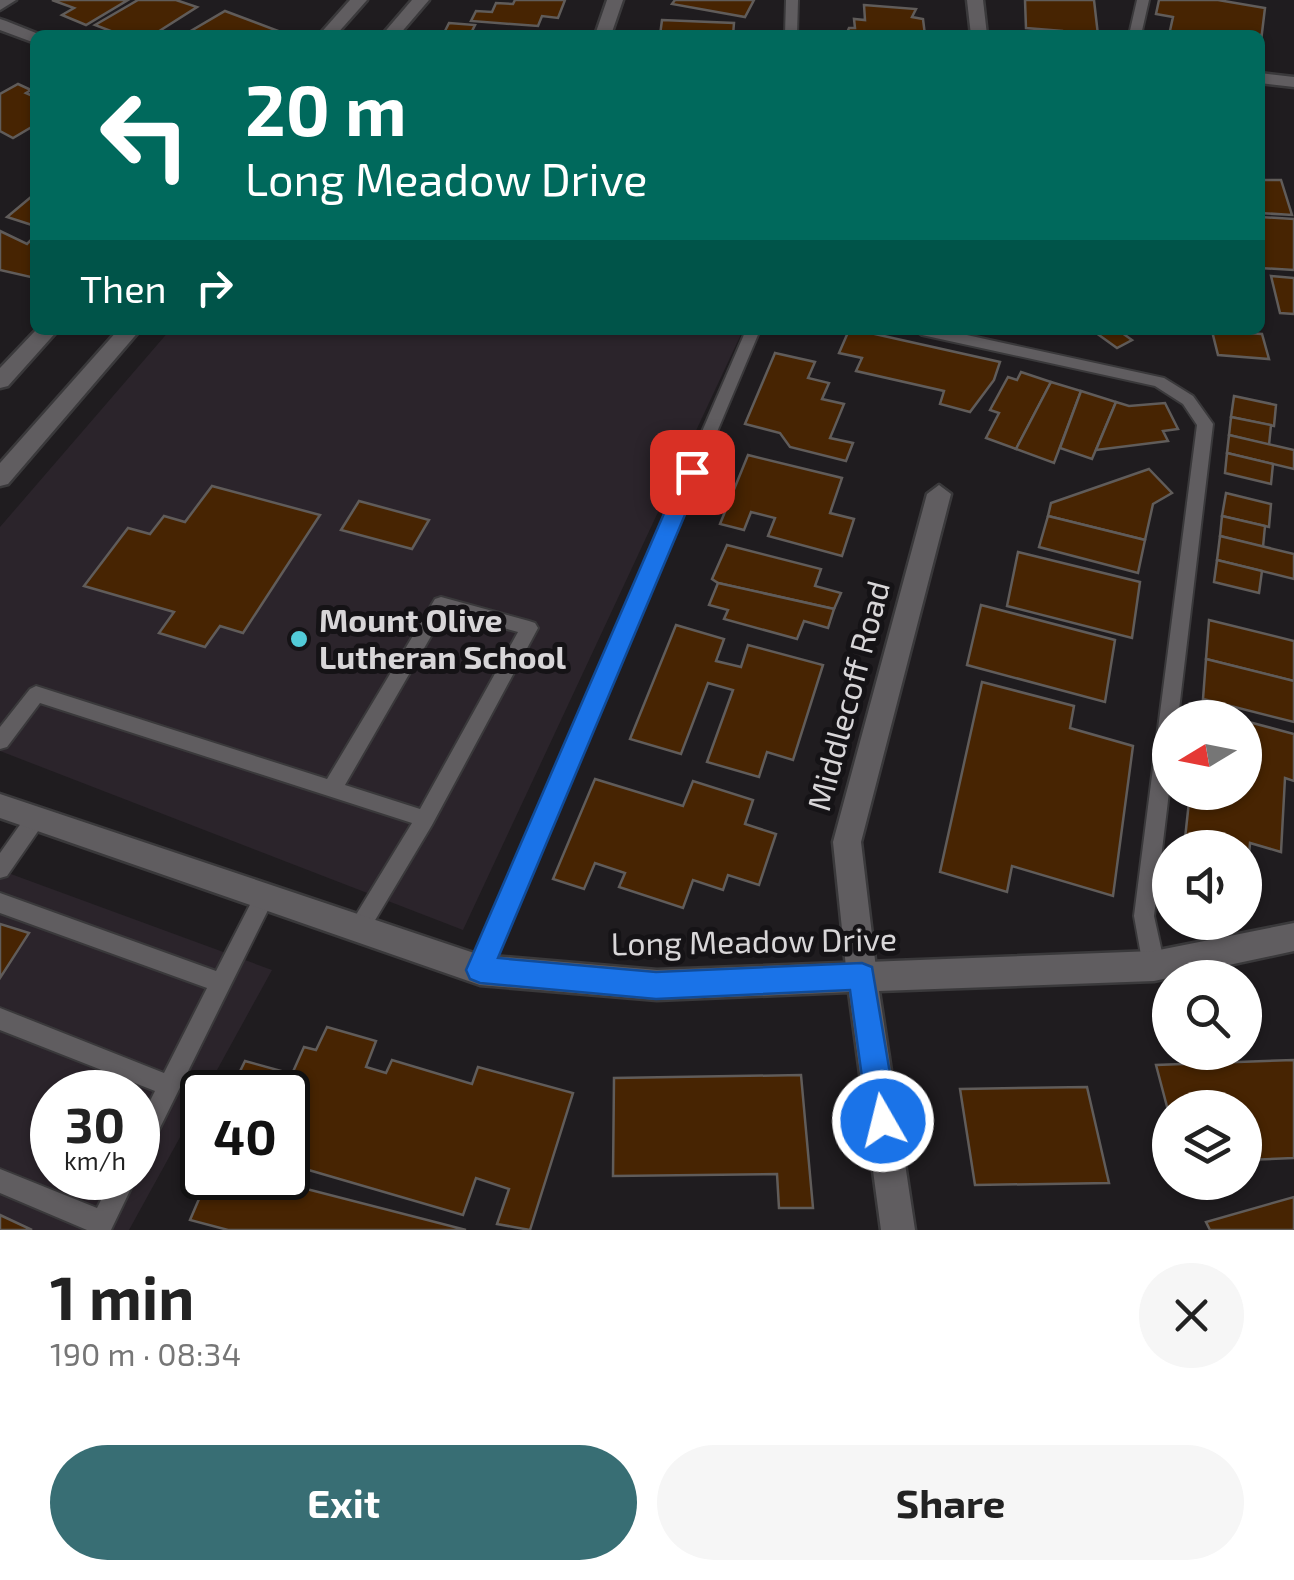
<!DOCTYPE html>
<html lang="en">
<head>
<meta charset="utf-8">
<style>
  :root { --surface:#fff; --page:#f6f6f6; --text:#222; --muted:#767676; --accent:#386e74 }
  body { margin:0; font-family:"Exo 2",sans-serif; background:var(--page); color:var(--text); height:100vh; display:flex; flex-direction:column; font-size:38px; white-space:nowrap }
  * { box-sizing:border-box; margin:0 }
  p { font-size:32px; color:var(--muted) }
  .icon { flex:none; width:55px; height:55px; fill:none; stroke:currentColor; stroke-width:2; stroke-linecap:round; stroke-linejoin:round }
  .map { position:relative; height:1230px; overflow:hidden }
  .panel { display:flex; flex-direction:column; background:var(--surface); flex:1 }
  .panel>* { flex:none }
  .top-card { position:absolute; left:30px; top:30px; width:1235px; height:305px; border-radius:15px; box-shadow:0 2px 8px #0004; background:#00695c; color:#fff; overflow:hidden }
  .needle { width:65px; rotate:260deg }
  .tools { position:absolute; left:1152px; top:700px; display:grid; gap:20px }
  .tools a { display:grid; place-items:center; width:110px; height:110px; border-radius:50%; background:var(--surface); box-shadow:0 2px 8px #0004; font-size:50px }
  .speed { position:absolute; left:30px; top:1070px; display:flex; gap:20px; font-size:50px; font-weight:700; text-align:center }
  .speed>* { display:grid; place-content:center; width:130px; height:130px; border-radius:50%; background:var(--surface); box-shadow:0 2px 8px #0004; line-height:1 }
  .speed small { font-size:25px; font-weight:400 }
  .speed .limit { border:5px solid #111; border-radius:15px; background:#fff; color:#111 }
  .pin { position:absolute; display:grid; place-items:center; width:85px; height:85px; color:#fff; margin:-42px; border-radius:20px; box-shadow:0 5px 15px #0006 }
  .me { position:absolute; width:110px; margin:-55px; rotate:352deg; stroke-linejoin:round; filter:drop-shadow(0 0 8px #0008) }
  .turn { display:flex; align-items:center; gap:35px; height:210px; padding:0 50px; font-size:45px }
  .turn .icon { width:130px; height:130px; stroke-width:2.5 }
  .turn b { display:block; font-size:70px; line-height:85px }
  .then { display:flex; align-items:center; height:95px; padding:0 50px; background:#0003; gap:20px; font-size:38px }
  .round { display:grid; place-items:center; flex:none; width:105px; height:105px; border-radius:52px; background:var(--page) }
  .overview { display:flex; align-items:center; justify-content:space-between; height:170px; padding:0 50px }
  h1 { font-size:60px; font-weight:700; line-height:75px }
  .cta { display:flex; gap:20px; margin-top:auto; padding:20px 50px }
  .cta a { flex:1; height:115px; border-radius:60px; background:var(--accent); color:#fff; font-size:40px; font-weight:700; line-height:115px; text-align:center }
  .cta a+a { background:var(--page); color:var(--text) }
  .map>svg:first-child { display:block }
  .built { fill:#2b242b; fill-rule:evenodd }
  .building { fill:#472402; stroke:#605c5a; stroke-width:2.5 }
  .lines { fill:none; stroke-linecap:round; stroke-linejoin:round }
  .lane-casing { stroke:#3a393b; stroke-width:4 }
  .street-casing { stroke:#3a393b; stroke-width:5 }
  .secondary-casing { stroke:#3a393b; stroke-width:5 }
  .lane { fill:#605d60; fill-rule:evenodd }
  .street { fill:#605d60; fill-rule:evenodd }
  .secondary { fill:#605d60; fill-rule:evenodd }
  .route { fill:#1a73e8; stroke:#114b97; stroke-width:2.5 }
  .poi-dot { fill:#52cbd8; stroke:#151316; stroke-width:4 }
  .labels { text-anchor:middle; stroke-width:10; stroke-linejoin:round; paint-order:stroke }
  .poi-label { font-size:32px; font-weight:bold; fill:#d8d6d8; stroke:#151316; text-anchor:start }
  .street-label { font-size:32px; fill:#d8d6d8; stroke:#151316 }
</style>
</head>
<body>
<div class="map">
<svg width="1294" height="1230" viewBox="0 0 1294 1230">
  <rect width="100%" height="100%" fill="#1f1c1f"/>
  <g class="built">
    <path d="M170,330H743L463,930L0,751V527Z"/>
    <path d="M0,870L272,970L129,1230H0ZM52,1092H138V1178H52Z"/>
  </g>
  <g class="building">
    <path d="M52,0H128L86,25L62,15L74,8Z"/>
    <path d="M138,0H176L197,7L153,35H121L95,25Z"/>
    <path d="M515,0H565L558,18L542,16L538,26L471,21L476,11L492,12L496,3L513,4Z"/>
    <path d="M675,0H754L745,17L672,4Z"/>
    <path d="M1025,0H1094L1098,35H1062V31L1026,28Z"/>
    <path d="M1159,0H1218L1265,8L1261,41L1260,35H1169L1173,17L1156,14Z"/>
    <path d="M864,5L916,9L912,17L923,19L925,35H846L849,28H855L854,19L865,20Z"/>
    <path d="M225,11L286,34L184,35Z"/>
    <path d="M662,20L734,23L733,35H660Z"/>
    <path d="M449,23L475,25L470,35H443Z"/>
    <path d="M18,84L31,90L26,93L35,97V125L13,138L0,131V94Z"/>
    <path d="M1260,171L1263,180H1281L1292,215L1260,213Z"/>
    <path d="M31,197L35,199L32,225L7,217Z"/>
    <path d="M1260,217L1294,219V270L1260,268Z"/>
    <path d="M0,231L27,244L35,236V278L0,270Z"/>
    <path d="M1271,276L1294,278V314L1280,313Z"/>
    <path d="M849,330H857L1000,362L994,380L970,412L940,404L944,391L856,371L862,358L839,353Z"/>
    <path d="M1092,330H1118L1132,340L1117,348Z"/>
    <path d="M1212,331L1262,334L1269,359L1218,355Z"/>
    <path d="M775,353L815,362L808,378L829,383L822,399L844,404L830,438L853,443L846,461L790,447L780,433L745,424Z"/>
    <path d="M1021,372L1051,382L1016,449L986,438L999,413L990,410L1008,377L1017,380Z"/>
    <path d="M1051,382L1081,391L1054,463L1016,449Z"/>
    <path d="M1081,391L1116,402L1092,459L1060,448Z"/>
    <path d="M1234,396L1276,405L1274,426L1231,417Z"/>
    <path d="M1116,402L1129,406L1165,403L1178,429L1163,431L1168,441L1096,450Z"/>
    <path d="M1231,417L1271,425L1269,445L1229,435Z"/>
    <path d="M1229,435L1294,450V469L1227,453Z"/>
    <path d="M1227,453L1273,464L1271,484L1225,473Z"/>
    <path d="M748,455L842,478L830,513L854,519L842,556L768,536L775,518L751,512L744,530L720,524Z"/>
    <path d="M1149,469L1172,493L1153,504L1145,540L1048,516L1051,503Z"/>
    <path d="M212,486L320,515L243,633L220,626L205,647L159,633L174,612L84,586L128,528L150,534L164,516L185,522Z"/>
    <path d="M1226,493L1271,504L1269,527L1222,516Z"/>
    <path d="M359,501L429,520L412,549L341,530Z"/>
    <path d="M1048,516L1145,540L1138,573L1039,547Z"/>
    <path d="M1222,516L1265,526L1263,547L1220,536Z"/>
    <path d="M1220,536L1294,554V579L1217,560Z"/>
    <path d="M727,545L821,569L815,586L841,593L834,609L718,583L712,579Z"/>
    <path d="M1018,552L1140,582L1132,638L1007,606Z"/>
    <path d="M1217,560L1262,571L1259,593L1214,582Z"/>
    <path d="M718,583L834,609L828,628L804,621L797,639L724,619L728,610L709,605Z"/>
    <path d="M981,605L1115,640L1105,702L967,665Z"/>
    <path d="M1209,620L1294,641V681L1206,659Z"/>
    <path d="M676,625L724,639L716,661L741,667L748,645L823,665L793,760L767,752L759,777L707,762L733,690L708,683L681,754L630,739Z"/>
    <path d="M1206,659L1294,681V722L1203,699Z"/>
    <path d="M982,682L1074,706L1070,728L1133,746L1113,896L1012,866L1007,892L940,872Z"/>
    <path d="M1245,721L1294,734V781L1285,778L1281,852L1250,843L1248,869L1245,848H1184L1190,792H1245Z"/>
    <path d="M595,779L683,806L693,781L753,800L745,824L776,834L759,885L728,875L723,890L693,880L683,908L619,887L625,873L595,863L584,889L553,879Z"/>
    <path d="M0,924L29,933L0,978Z"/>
    <path d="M327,1027L376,1041L366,1067L386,1073L392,1060L472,1084L478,1067L573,1093L530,1230L497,1224L509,1189L476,1178L463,1215L288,1164V1092H230L245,1061L292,1074L304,1047L316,1050Z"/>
    <path d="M1294,1060V1158L1245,1160V1108H1170V1118L1156,1065Z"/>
    <path d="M801,1075L813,1208H779L777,1174L613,1176L614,1078Z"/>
    <path d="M1087,1087L1109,1183L975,1185L960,1089Z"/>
    <path d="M208,1178H264L466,1230H228L190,1220Z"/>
    <path d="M1294,1197V1230H1210L1206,1222Z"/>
    <path d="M0,1215L32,1230H0Z"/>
  </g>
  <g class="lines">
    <g class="lane-casing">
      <g id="lane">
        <path d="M786,0H798L797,35H785Z"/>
        <path d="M1137,0H1149L1141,35H1129Z"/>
        <path d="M746,330H760L487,977L480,980L473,977L469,970Z"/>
        <path d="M915,330H944L1164,378L1193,396L1213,424L1178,718H1170V784L1154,916L1165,966L1161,973L1154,976L1147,973L1143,966L1134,916L1197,425L1183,404L1155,386L922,335Z"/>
        <path d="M441,597L529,621L535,623L538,628L432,825L365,937L358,940L351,937L348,930L351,923L412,823L40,703L7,747L0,749V727L30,689L36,686L327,779L435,599ZM445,612L518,632L420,809L345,785Z"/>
        <path d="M36,809L43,812L46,818L43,824L7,876L0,878V853L29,812Z"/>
        <path d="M265,887L272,889L275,896L146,1156L138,1159V1125L155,1091L0,1030V1008L164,1073L207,988L0,913V893L216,971L258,889Z"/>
        <path d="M0,1169L97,1208L112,1178H136L111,1230H87L0,1193Z"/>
      </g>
    </g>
    <g class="street-casing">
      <g id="street">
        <path d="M0,0H16L0,10Z"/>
        <path d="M607,0H623L611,35H595Z"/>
        <path d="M967,0H983L987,35H971Z"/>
        <path d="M0,19L6,21L41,35H35V43L0,30Z"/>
        <path d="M939,485L951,494L861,842L877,977L873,987L862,992L851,987L847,977L833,842L927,494Z"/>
      </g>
    </g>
    <g class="secondary-casing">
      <g id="secondary">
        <path d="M350,0H367L336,35H319Z"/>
        <path d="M412,0H429L399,35H382Z"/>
        <path d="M1260,73L1294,77V87L1260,83Z"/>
        <path d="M36,330H58L8,386L0,388V368Z"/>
        <path d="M118,330H140L8,484L0,486V463Z"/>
        <path d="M0,794L480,955L657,970L1154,951L1294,923V951L1154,981L879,991L915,1230H881L849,992L657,1000L480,985L0,818Z"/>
      </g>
    </g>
    <use href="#lane" class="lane"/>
    <use href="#street" class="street"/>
    <use href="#secondary" class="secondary"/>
  </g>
  <path class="route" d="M692,464L703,472L498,958L656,972L862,963L872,967L898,1121L893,1132L883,1136L872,1132L868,1121L850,990L656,999L480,983L470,979L466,970L682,472Z"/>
  <circle class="poi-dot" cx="299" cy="639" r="10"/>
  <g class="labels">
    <g class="poi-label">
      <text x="319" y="632">Mount Olive<tspan x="319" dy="37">Lutheran School</tspan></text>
    </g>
    <g class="street-label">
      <text transform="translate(849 696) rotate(-75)" y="11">Middlecoff Road</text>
      <text transform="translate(754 942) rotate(-1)" y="11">Long Meadow Drive</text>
    </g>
  </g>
</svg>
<div class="tools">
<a><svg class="needle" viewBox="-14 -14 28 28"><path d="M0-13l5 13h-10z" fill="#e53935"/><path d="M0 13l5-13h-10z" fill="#767676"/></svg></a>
<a><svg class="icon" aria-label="sound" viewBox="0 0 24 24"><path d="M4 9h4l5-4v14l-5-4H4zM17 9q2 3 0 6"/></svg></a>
<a><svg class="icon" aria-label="search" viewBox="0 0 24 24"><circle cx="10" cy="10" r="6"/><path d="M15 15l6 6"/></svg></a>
<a><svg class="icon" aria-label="layers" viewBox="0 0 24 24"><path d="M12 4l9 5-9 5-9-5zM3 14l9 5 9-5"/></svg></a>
</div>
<div class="speed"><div>30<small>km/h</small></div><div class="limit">40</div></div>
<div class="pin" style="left:692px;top:472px;background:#d93025"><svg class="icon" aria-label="arrive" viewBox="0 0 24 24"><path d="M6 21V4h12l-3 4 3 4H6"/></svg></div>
<svg class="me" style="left:883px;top:1121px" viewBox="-20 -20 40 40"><circle r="17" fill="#1a73e8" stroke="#fff" stroke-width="3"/><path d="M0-11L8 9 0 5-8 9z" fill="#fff"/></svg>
<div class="top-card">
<div class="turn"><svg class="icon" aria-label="left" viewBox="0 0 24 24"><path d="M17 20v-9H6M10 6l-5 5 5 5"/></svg><div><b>20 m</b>Long Meadow Drive</div></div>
<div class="then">Then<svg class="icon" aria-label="right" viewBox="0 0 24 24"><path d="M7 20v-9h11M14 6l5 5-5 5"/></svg></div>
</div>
</div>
<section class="panel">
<div class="overview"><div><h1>1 min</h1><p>190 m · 08:34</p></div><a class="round"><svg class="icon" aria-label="close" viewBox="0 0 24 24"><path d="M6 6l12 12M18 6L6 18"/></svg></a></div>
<div class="cta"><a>Exit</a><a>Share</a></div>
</section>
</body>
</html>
